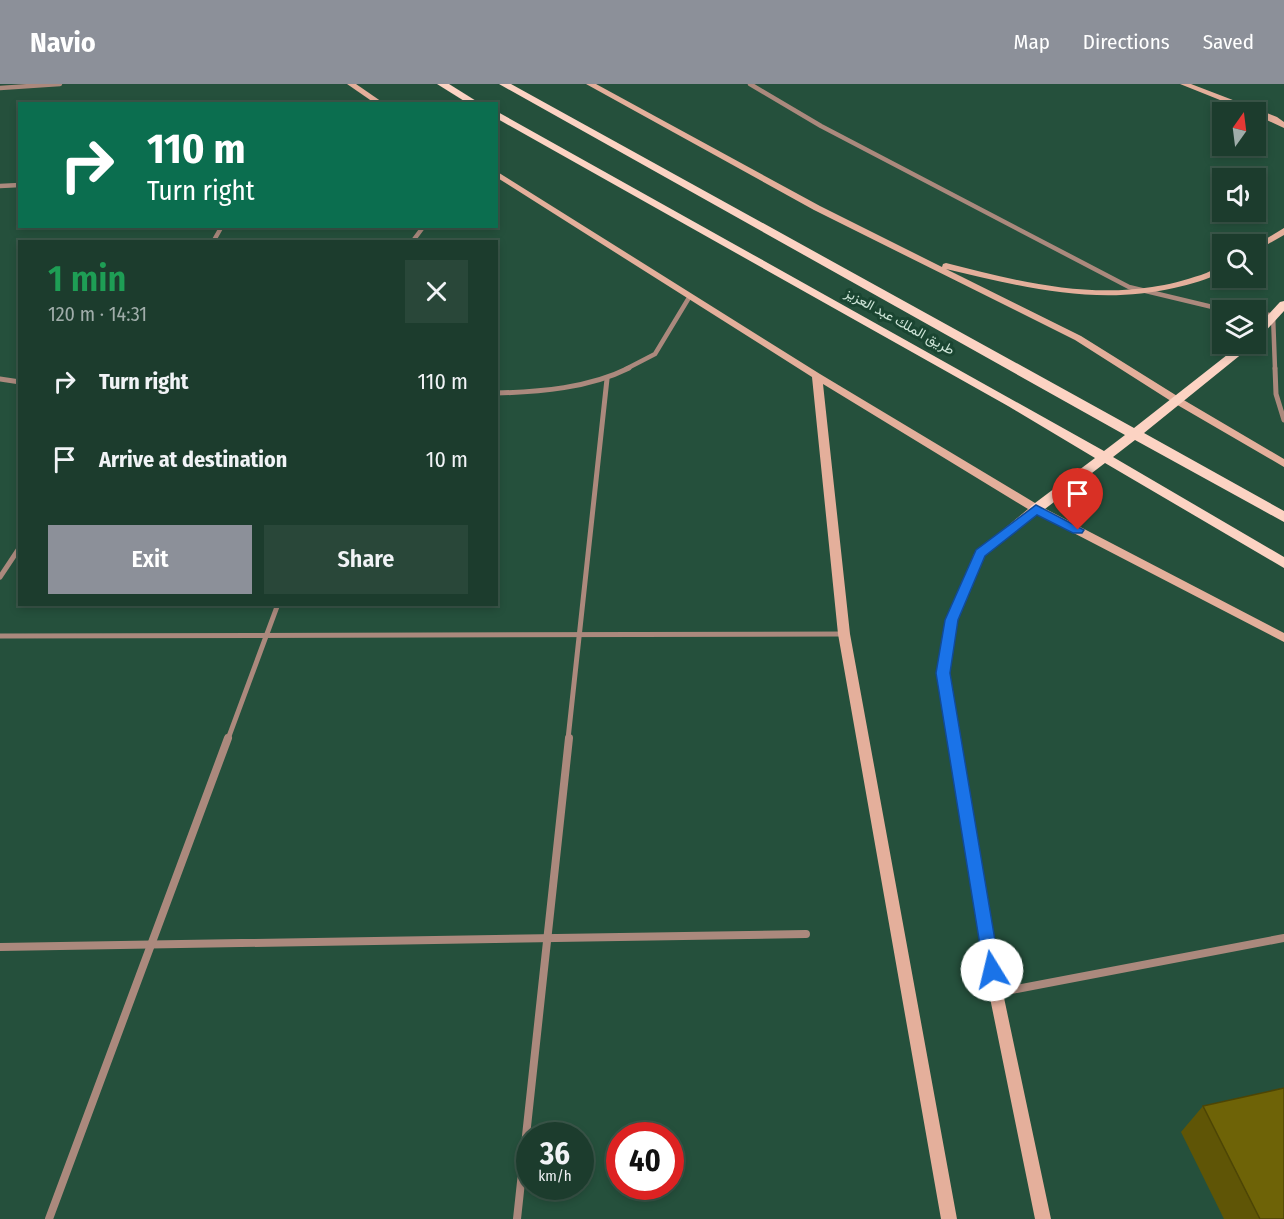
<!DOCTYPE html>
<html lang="en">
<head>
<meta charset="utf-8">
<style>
  :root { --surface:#1c3c2d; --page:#294739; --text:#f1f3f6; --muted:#a0adaa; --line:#3a5649; --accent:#8c9099 }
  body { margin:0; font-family:"Fira Sans Condensed",Vazirmatn,sans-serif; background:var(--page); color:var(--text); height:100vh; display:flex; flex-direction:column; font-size:22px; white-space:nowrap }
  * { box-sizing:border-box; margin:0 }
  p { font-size:20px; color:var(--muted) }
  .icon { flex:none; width:33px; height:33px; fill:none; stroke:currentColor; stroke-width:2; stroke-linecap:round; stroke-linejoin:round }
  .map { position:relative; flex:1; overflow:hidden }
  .sheet { position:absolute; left:18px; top:156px; width:480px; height:366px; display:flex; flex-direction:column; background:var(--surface); border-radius:0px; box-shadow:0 3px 9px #0003,0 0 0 2px var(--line) }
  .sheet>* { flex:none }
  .top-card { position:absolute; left:18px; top:18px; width:480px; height:126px; border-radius:0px; box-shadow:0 3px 9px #0003,0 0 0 2px var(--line); background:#0b6e4f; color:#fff; overflow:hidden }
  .needle { width:39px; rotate:14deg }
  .tools { position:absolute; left:1212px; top:18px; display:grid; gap:12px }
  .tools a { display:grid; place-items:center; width:54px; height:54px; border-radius:0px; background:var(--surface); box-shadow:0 3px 9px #0003,0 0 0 2px var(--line); font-size:30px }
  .speed { position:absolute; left:516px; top:1038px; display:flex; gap:12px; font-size:30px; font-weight:700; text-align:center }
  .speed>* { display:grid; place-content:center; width:78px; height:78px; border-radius:50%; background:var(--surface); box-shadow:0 3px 9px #0003,0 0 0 2px var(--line); line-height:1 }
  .speed small { font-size:15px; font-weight:400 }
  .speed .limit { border:9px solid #d22; background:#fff; color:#111 }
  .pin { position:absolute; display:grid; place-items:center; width:51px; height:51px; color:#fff; margin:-62px -26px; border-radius:50% 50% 50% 0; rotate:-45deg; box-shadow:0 0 6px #0007 }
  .pin .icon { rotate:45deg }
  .me { position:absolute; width:66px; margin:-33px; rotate:351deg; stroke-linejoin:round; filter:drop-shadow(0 0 4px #0008) }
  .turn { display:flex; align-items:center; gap:21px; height:126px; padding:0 30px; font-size:27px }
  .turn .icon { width:78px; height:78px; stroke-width:2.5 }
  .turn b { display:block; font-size:42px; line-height:51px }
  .round { display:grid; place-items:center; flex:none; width:63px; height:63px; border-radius:0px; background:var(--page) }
  .head { display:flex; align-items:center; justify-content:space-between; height:102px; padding:0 30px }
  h1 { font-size:36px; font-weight:600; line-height:45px; color:#1e9e55 }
  .button { display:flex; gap:12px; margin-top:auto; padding:12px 30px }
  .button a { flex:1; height:69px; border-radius:0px; background:var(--accent); color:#fff; font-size:24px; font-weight:600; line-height:69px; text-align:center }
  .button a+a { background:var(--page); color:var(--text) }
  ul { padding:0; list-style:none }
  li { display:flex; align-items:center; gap:18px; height:78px; padding:0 30px }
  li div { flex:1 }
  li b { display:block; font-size:22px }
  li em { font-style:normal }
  header { display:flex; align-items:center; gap:36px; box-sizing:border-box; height:84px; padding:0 30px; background:var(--accent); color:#fff }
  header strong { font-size:28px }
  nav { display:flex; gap:33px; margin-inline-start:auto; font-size:21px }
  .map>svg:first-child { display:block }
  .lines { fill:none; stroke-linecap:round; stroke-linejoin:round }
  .street-far2 { stroke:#ab897d; stroke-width:4.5 }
  .street-far1 { stroke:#ab897d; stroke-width:5 }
  .street { stroke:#ab897d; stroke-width:8 }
  .secondary { fill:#e4af9b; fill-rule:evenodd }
  .primary { fill:#fcd3c3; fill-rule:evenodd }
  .wall { fill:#5f5506 }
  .building { fill:#6e6307; stroke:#4d4505; stroke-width:1.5 }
  .route { fill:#1a73e8; stroke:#114b97; stroke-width:1.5 }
  .labels { text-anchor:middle; stroke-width:6; stroke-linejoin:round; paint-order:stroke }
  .far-street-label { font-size:14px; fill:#cee5d8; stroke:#1a4531 }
</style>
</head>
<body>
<header>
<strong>Navio</strong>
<nav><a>Map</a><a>Directions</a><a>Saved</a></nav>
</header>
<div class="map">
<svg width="1284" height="1135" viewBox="0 0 1284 1135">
  <rect width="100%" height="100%" fill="#25503c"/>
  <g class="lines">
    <g class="street-far2">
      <path d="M750,0L821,42L1129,203L1225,226"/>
      <path d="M0,4L60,0"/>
      <path d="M0,102L20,101"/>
      <path d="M213,158L222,142"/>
      <path d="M412,158L424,142"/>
      <path d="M1256,230L1273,231L1275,285"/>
      <path d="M626,285L655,270L690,212"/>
    </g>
    <g class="street-far1">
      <path d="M1275,284L1276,310L1284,336"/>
      <path d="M0,295L20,298"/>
      <path d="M496,309C540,308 589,304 629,284"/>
      <path d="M0,493L20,463"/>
      <path d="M0,552L844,550"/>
      <path d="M228,655L278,520"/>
      <path d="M568,655L607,295"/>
    </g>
    <g class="street">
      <path d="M0,863L806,850"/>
      <path d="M996,909L1284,854"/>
      <path d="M49,1135L228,654"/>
      <path d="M517,1135L569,654"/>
    </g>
    <g class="secondary">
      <path d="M347,0H356L385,20H376Z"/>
      <path d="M586,0H596L820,122L942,183L943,180L946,179C1013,196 1082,214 1152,203C1168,201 1185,196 1201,191C1208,189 1215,184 1222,182V188C1207,196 1191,200 1174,204C1096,222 1022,203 946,185L1081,252L1182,315L1284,375V383L1174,319L1075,256L814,126Z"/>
      <path d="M1180,0H1191L1277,33L1284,38V44L1256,31V28H1250Z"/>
      <path d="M496,87L820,290L1040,422L1284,549V558L1037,430L985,472L958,536L949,589L1003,909L1051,1135H1035L989,909L937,589L946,536L974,470L1028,425L823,300L850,550L957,1135H941L838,550L812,293L496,93Z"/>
      <path d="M1284,144V151L1256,167V161Z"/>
    </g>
    <g class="primary">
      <path d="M437,0H449L481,20H469Z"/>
      <path d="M499,0H511L1134,344L1241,260H1254L1144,349L1284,427V438L1135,356L1113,373L1284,473V484L1105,379L1041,428H1031L1029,425L1031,422L1095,374L1008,322L496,34V27L1104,367L1125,351Z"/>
      <path d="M1284,217V227L1260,253H1256V244L1280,218Z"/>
    </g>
  </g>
  <path class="wall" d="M1203,1022L1284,1135H1224L1181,1048Z"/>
  <path class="building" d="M1284,1004V1135H1260L1203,1022Z"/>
  <path class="route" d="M1036,421L1084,446L1082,449H1073L1037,431L985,472L958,536L950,589L1000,886L998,892L992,894L986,892L984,886L936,589L945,536L976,466Z"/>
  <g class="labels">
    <g class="far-street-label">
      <text transform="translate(900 237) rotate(29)" y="5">طريق الملك عبد العزيز</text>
    </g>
  </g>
</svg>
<div class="tools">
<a><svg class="needle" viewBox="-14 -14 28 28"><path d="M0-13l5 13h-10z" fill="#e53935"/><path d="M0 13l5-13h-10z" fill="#a0adaa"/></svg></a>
<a><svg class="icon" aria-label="sound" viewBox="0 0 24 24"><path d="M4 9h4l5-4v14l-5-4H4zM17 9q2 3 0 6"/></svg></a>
<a><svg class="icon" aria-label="search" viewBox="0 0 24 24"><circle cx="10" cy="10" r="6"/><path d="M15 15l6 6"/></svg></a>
<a><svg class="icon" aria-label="layers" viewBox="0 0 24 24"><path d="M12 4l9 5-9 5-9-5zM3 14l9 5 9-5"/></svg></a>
</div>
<div class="speed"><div>36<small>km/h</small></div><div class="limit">40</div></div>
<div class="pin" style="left:1078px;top:446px;background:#d93025"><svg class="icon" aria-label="arrive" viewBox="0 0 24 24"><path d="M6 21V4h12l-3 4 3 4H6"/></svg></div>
<svg class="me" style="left:992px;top:886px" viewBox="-20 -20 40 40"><circle r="19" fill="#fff"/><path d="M0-13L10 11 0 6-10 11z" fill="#1a73e8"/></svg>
<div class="top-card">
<div class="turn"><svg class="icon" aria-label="right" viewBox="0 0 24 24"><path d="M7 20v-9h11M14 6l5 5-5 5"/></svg><div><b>110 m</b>Turn right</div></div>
</div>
<section class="sheet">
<div class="head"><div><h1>1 min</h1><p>120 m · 14:31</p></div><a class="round"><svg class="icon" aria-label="close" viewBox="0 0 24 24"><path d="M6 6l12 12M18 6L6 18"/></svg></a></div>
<ul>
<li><svg class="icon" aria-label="right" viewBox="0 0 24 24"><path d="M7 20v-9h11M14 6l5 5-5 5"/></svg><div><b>Turn right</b></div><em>110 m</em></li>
<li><svg class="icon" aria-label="arrive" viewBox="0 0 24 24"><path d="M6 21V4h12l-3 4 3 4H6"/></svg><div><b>Arrive at destination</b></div><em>10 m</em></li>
</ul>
<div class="button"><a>Exit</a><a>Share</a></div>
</section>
</div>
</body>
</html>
